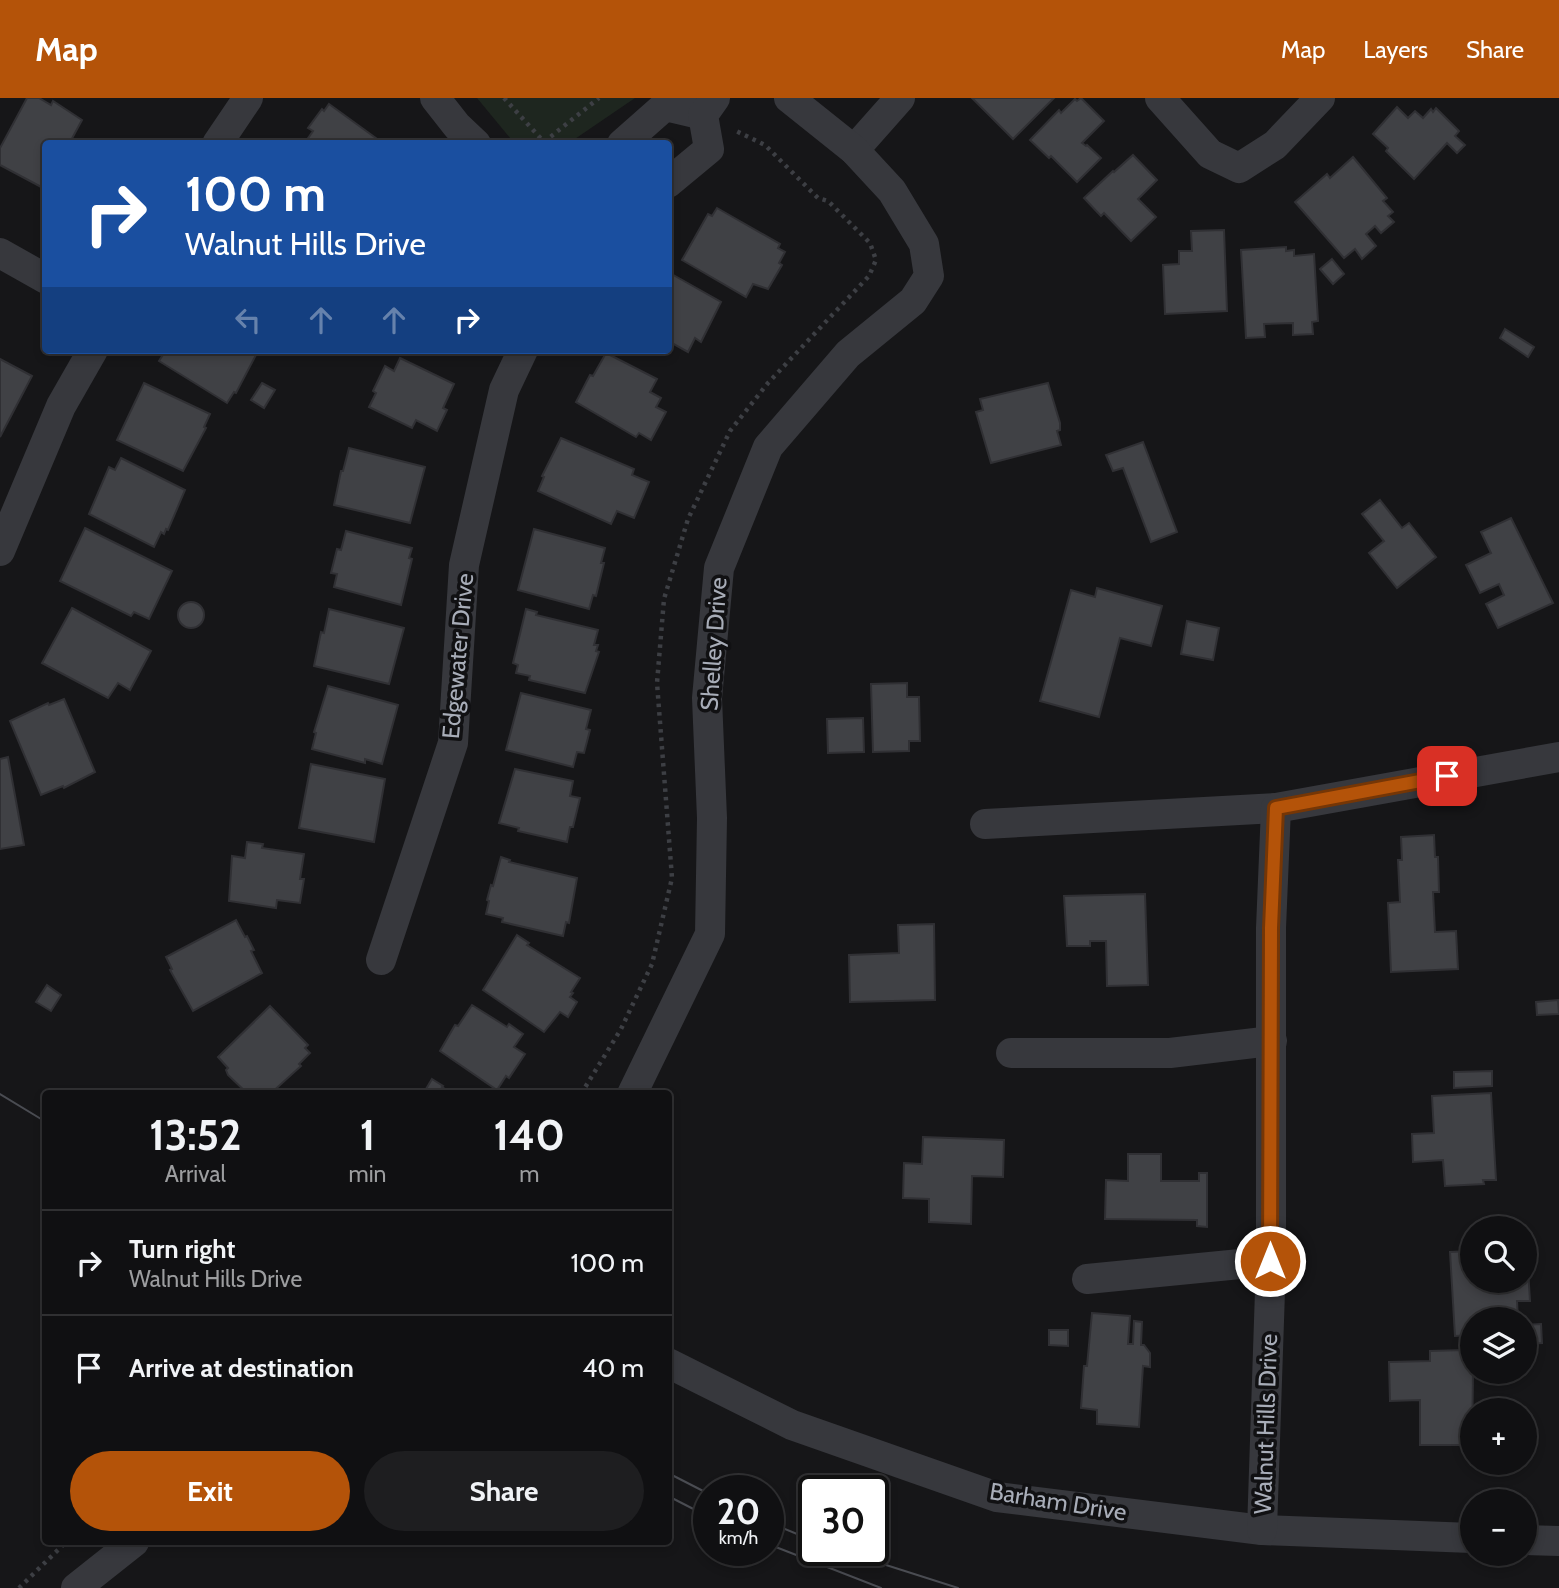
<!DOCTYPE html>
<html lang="en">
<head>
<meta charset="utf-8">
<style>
  :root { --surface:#101012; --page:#1e1e20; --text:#f1f3f6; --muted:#9c9d9f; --line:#303032; --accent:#b45309 }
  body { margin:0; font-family:Cabin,sans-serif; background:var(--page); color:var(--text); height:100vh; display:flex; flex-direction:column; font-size:26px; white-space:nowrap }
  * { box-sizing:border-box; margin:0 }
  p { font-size:23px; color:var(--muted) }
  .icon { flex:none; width:38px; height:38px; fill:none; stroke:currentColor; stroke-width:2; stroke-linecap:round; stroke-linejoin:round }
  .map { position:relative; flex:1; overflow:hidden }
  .drawer { position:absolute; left:42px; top:992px; width:630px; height:455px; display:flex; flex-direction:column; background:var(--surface); border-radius:7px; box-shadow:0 4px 10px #0003,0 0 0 2px var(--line) }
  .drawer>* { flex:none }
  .banner { position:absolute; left:42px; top:42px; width:630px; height:214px; border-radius:7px; box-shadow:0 4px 10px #0003,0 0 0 2px var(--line); background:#1a4fa0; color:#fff; overflow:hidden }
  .controls { position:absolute; left:1460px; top:1118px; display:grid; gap:14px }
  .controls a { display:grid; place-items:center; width:77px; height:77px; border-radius:50%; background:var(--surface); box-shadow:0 4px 10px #0003,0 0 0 2px var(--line); font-size:35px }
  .speed { position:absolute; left:693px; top:1377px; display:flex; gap:14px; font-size:35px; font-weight:700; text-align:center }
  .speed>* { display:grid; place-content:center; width:91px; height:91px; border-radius:50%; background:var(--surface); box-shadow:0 4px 10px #0003,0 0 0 2px var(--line); line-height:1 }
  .speed small { font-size:18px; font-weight:400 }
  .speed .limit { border:4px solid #111; border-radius:10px; background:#fff; color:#111 }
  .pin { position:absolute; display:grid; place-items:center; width:60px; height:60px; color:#fff; margin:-30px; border-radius:14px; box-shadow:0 4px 10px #0006 }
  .me { position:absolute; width:77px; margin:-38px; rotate:0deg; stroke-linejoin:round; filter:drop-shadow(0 0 5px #0008) }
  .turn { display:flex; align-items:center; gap:24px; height:147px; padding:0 28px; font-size:32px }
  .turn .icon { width:91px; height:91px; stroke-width:2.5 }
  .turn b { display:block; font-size:49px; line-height:60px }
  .lanes { display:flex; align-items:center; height:66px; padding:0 28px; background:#0003; justify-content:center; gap:35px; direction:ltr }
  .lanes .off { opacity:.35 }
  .eta { display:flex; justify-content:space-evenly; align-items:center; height:119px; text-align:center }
  .eta b { font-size:42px; font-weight:700; line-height:49px }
  .primary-button { display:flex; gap:14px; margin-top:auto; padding:14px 28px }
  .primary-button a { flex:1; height:80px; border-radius:42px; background:var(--accent); color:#fff; font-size:28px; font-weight:700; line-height:80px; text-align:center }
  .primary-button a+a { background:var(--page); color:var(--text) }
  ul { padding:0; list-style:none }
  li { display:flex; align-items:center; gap:21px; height:105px; padding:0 28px; border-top:2px solid var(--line) }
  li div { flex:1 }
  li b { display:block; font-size:26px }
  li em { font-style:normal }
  header { display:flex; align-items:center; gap:42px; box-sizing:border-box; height:98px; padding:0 35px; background:var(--accent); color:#fff }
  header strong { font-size:33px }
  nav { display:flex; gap:38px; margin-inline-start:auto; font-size:24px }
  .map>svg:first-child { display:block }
  .green { fill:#1e261f }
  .building { fill:#404145; stroke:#303034; stroke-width:2 }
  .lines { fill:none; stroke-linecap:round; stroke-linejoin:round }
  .path { stroke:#3d3f44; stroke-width:4.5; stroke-dasharray:3.5 5; stroke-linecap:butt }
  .minor { stroke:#37383d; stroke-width:30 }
  .tram { stroke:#4a4c52; stroke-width:2 }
  .route-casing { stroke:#753606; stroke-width:18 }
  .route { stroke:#b45309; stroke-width:12 }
  .labels { text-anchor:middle; stroke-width:7; stroke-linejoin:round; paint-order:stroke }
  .street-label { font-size:24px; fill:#a8adb8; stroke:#111113 }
</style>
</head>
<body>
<header>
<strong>Map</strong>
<nav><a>Map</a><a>Layers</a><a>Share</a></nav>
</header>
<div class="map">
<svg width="1559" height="1490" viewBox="0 0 1559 1490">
  <rect width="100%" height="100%" fill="#161618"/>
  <path class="green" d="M477,0H635L569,45L515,46Z"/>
  <g class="building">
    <path d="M27,0H39L51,7L53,3L82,22L69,46H46L45,91L0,67V50Z"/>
    <path d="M972,0H1054L1013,41Z"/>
    <path d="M1081,0L1104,23L1082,45L1086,48L1087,47L1101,60L1077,84L1051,58L1049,60L1030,42L1059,12L1061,15L1075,1L1077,3Z"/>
    <path d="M329,6L384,46H304L313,33L308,30L322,11L324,13Z"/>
    <path d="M1397,9L1408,20L1415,13L1423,20L1431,11L1433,14L1436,10L1459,33L1455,38L1465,47L1457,55L1447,45L1414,81L1386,53L1388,50L1373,36Z"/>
    <path d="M1133,57L1157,82L1138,101L1156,119L1131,143L1104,115L1101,118L1084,100L1113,73L1114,74Z"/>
    <path d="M1353,59L1387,100L1383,103L1393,114L1388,118L1394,124L1381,135L1375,128L1366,136L1376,148L1362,161L1355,151L1344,160L1295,104L1327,76L1330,80Z"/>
    <path d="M717,110L780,146L778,150L785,154L779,165L782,167L768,191L753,186L746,199L682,162L708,116L712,118Z"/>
    <path d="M1224,132L1227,213L1165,216L1163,167L1179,166V153H1192L1191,133Z"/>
    <path d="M1286,149V153L1294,152V158L1314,156L1318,223L1312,224L1313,236L1293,237V225L1264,226L1265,239L1246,240L1241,152Z"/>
    <path d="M1332,161L1344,176L1333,186L1320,171Z"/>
    <path d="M668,174L721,204L701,244L695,240L688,254L668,243Z"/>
    <path d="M1505,231L1534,249L1528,259L1500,240Z"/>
    <path d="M166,252H253L257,255L236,295L234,294L227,305L159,263Z"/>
    <path d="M606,255L657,281L650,294L661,300L656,309L666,314L651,342L639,335L636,339L576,304L590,277L593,278Z"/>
    <path d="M400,260L454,286L443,310L447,312L437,333L416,322L412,330L369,309L376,295L373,293L385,268L394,273Z"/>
    <path d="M0,261L32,278L0,339Z"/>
    <path d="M144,285L210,316L204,329L206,330L183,373L117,342Z"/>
    <path d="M262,285L275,292L264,310L251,302Z"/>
    <path d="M1048,285L1060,325V332L1057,333L1061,347L991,365L976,314L983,312L980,301Z"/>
    <path d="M561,340L634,371L632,377L649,384L634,420L617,413L611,426L538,393L544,379L542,378Z"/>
    <path d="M1143,344L1177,434L1151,444L1123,370L1113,373L1106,357Z"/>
    <path d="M349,350L425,369L410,425L334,407L341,373H343Z"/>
    <path d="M121,360L185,392L168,432L166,431L164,436L161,434L154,449L89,416L109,369L115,372Z"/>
    <path d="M1380,402L1402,430L1409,425L1436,459L1397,490L1369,455L1384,443L1362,416Z"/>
    <path d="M1511,420L1553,505L1498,530L1486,506L1504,497L1499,486L1480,495L1466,467L1491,455L1481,434Z"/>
    <path d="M85,430L172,473L149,521L134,514L131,518L60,483Z"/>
    <path d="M534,431L605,450L601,465H604L596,498L593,497L589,511L518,492Z"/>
    <path d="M346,433L412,450L409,460L412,461L401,507L334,489L337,476L331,475L337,451L341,452Z"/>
    <path d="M1097,490L1162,508L1151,548L1120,540L1099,619L1040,603L1071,492L1095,499Z"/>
    <circle cx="191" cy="517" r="13"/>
    <path d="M72,510L151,553L130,592L118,585L108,600L42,565Z"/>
    <path d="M329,511L404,530L389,586L314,568L321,534L324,535Z"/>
    <path d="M526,511L537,514L536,517L598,532L594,547H598L596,553L599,554L585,595L529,582L530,578L516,575L518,567L513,565Z"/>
    <path d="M1187,523L1219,530L1213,562L1181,556Z"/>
    <path d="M907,585V599H919L920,643H909V653L873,654L871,586Z"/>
    <path d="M328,588L398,607L382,666L365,661V665L312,651L316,635L314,634Z"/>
    <path d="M521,595L591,612L586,631L590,632L584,655L577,654L573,669L506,652Z"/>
    <path d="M64,601L95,674L64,690L63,688L41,697L10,623L48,605L49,607Z"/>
    <path d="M863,620L864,654L828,655L827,621Z"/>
    <path d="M8,659L24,747L0,751V661Z"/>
    <path d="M311,666L385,681L374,744L299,730Z"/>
    <path d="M515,671L573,683L570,698L580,700L573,729H570L567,744L518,733L519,730L499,725Z"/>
    <path d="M1434,737L1435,759H1438L1439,794H1433L1435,834L1456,833L1458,871L1391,874L1388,805L1400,804L1398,762H1402L1401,739Z"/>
    <path d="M247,744L263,746L262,750L304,756L300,781H304L300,805L277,802L276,810L229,803L232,758L245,760Z"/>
    <path d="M501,759L510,762L509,764L577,780L569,825L566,824L563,838L502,824L503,820L486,816L489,803L487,802L491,787L493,788Z"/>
    <path d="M1145,796L1148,887L1107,888L1106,843H1090V848H1067L1064,798Z"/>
    <path d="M236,822L245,839L247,838L254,852L251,853L262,875L193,913L170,872L172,871L166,859Z"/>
    <path d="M934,826L935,902L850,904L849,857L899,855L898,827Z"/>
    <path d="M517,837L529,845L527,847L580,880L571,894L573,895L570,899L577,904L568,919L560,914L544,934L483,892Z"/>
    <path d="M47,887L61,897L51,913L36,904Z"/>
    <path d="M1558,902L1559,916L1537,917L1536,904Z"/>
    <path d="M472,907L507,929L509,926L523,936L514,949L525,956L509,980L506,978L497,992L440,953L455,927L458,928Z"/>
    <path d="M270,908L308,947L305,950L310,955L299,966L301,968L270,996H248L228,977L226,972L228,970L218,959Z"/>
    <path d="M1492,973V988L1454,990V974Z"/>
    <path d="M432,981L443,988L442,989L453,996H423Z"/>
    <path d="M1491,995L1496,1082H1483L1484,1086L1445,1088L1443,1062L1413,1064L1412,1036L1434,1035L1432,998Z"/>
    <path d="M923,1039L1004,1042L1003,1079L972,1078L971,1126L929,1124V1101L903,1100L904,1065L922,1066Z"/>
    <path d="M1128,1056H1161V1083H1199V1075H1207V1129L1197,1128V1122L1105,1121L1106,1082L1128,1083Z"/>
    <path d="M1472,1153V1183H1524V1171H1528L1530,1203H1517L1518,1222H1472V1237L1455,1238L1450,1154Z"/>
    <path d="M1092,1215L1130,1218L1128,1246H1133L1134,1223L1142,1224L1141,1247H1144L1150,1255V1269L1143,1268L1139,1329L1097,1326V1312L1081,1310L1084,1268H1087Z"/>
    <path d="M1541,1226L1542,1245L1524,1246V1227Z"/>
    <path d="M1049,1232H1068V1248L1049,1247Z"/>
    <path d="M1465,1252V1266H1472L1473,1274L1472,1347H1420V1302L1390,1303L1389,1264L1430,1263V1253Z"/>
    <path d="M1491,1274H1514V1279L1491,1280Z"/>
  </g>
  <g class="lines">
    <g class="path">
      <path d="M504,0L544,44L599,0"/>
      <path d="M581,996L621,931L652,866L672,780L657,585L664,501L688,421L730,333L768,285L869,178L876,162L870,145L828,103L818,100L765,47L736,33"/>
      <path d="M19,1490L66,1444"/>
    </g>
    <g class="minor">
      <path d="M435,0L457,28L476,46"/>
      <path d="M1160,0L1210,56L1239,70L1275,47L1320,0"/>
      <path d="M217,46L248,0"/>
      <path d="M622,46L665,8L703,17"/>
      <path d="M854,52L900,0"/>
      <path d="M668,85L709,51L703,17L715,0"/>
      <path d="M0,155L46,181"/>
      <path d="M0,453L61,308L93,252"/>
      <path d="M985,726L1276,710L1559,659"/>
      <path d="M381,862L453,645L464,467L504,292L523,252"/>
      <path d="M1011,955H1170L1272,943"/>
      <path d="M632,996L710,836L712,720L707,600L719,470L768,349L848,256L913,203L929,178L924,146L892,93L854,52L789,0"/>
      <path d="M1087,1181L1271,1163"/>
      <path d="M668,1265L792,1327L997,1399L1262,1432L1472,1440"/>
      <path d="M1262,1432L1271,1163V830L1276,710"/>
      <path d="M1524,1442L1559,1443"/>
      <path d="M76,1490L134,1444"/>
    </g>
    <g class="tram">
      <path d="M0,996L46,1024"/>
      <path d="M668,1375L709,1396"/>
      <path d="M668,1398L709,1419"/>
      <path d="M768,1424L814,1443"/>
      <path d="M768,1446L881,1490"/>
      <path d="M839,1452L958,1490"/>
    </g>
  </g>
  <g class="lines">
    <g class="route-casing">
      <path id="route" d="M1270,1163L1271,830L1276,710L1447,678"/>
    </g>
    <use href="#route" class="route"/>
  </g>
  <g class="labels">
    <g class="street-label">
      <text transform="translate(714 546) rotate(-86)" y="8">Shelley Drive</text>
      <text transform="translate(458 558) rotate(-85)" y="8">Edgewater Drive</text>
      <text transform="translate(1266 1326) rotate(-88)" y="8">Walnut Hills Drive</text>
      <text transform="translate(1058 1404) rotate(9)" y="8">Barham Drive</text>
    </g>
  </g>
</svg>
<div class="controls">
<a><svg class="icon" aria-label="search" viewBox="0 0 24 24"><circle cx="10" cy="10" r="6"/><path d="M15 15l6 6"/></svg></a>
<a><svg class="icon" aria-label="layers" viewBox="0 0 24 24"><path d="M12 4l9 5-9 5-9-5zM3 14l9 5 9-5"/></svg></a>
<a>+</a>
<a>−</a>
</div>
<div class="speed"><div>20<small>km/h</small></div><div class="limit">30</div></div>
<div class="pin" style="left:1447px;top:678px;background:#d93025"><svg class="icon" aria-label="arrive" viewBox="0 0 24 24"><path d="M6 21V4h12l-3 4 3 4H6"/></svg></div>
<svg class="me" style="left:1270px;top:1163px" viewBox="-20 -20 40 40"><circle r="17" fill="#b45309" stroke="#fff" stroke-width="3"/><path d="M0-11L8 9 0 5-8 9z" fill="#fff"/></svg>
<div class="banner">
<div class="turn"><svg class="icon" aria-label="right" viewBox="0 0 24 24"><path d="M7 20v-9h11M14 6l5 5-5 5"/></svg><div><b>100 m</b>Walnut Hills Drive</div></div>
<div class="lanes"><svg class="icon off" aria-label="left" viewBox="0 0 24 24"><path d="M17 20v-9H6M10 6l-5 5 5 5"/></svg><svg class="icon off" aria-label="ahead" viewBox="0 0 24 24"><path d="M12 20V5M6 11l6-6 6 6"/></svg><svg class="icon off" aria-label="ahead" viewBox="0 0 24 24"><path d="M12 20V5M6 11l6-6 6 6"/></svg><svg class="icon" aria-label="right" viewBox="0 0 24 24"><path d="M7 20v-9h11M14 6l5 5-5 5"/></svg></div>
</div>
<section class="drawer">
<div class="eta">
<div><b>13:52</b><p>Arrival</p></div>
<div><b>1</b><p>min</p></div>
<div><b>140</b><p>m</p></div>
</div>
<ul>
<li><svg class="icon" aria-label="right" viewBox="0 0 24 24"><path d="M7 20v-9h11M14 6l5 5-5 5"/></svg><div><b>Turn right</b><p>Walnut Hills Drive</p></div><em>100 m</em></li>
<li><svg class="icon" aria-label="arrive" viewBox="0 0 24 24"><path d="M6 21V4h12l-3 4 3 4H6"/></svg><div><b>Arrive at destination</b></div><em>40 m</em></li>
</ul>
<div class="primary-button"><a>Exit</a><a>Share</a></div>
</section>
</div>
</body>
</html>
